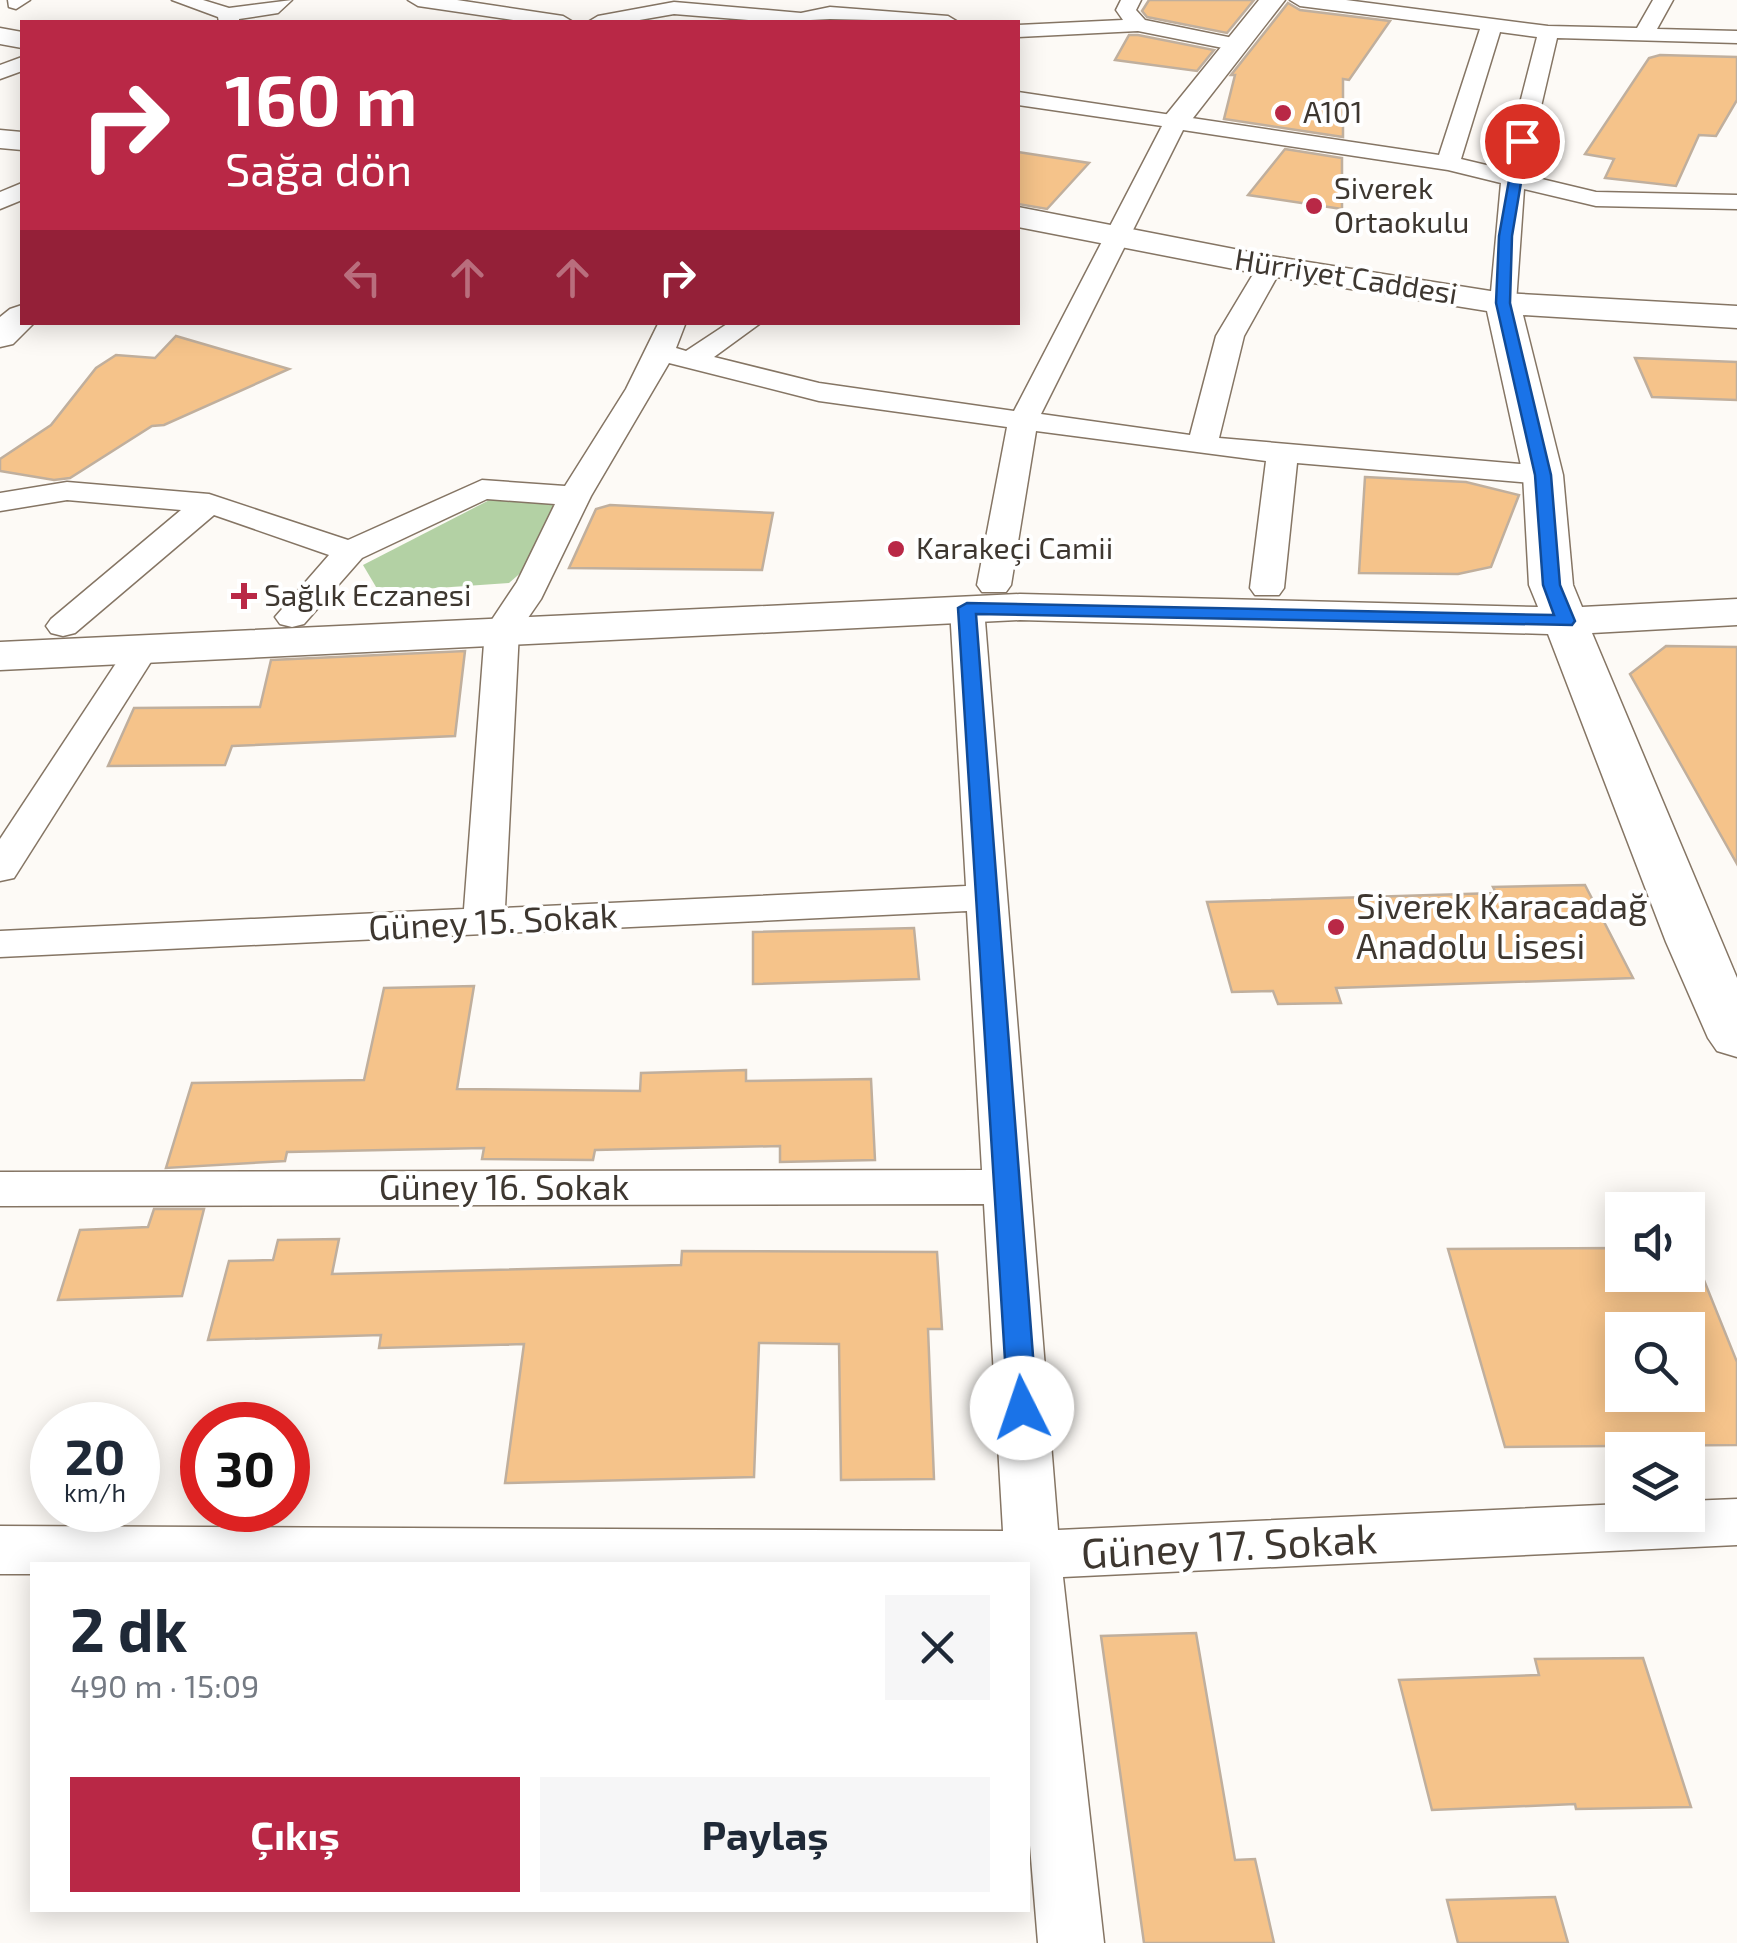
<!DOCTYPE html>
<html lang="tr">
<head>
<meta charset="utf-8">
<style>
  :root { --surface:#fff; --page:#f6f6f7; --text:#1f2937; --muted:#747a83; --accent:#b92846 }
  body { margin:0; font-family:"Exo 2",sans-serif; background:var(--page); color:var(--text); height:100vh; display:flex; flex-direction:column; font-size:38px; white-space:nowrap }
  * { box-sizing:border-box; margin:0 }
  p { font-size:32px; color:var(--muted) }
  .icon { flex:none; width:55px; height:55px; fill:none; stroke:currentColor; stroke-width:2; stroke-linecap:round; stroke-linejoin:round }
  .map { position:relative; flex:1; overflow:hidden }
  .details { position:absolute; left:30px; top:1562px; width:1000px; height:350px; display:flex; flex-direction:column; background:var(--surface); border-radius:0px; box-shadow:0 5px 25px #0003 }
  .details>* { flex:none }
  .hud { position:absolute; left:20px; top:20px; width:1000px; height:305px; border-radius:0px; box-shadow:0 5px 25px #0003; background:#b92846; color:#fff; overflow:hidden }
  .tools { position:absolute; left:1605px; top:1192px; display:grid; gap:20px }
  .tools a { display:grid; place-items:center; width:100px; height:100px; border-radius:0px; background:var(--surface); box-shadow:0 5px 25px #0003; font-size:50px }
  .speed { position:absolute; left:30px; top:1402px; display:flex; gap:20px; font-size:50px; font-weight:700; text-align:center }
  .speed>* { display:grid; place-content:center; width:130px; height:130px; border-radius:50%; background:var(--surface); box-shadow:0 5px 25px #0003; line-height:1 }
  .speed small { font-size:25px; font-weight:400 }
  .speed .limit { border:15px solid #d22; background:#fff; color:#111 }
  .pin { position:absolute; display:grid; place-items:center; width:85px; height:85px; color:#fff; margin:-42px; border:5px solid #fff; border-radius:50%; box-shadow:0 2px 10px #0007 }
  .me { position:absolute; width:110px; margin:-55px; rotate:356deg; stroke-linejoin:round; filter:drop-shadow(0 0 8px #0008) }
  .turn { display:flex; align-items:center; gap:35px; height:210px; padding:0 40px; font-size:45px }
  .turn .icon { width:130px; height:130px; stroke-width:2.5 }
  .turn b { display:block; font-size:70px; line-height:85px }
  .lanes { display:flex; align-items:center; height:95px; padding:0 40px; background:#0003; justify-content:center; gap:50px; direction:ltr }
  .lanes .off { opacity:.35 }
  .round { display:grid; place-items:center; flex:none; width:105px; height:105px; border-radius:0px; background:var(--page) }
  .head { display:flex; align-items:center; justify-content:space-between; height:170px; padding:0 40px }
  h1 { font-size:60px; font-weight:700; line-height:75px }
  .button { display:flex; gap:20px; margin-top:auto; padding:20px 40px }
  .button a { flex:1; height:115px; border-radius:0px; background:var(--accent); color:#fff; font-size:40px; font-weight:700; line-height:115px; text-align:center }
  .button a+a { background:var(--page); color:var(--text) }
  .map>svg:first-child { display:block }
  .green { fill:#b3d1a4 }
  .building { fill:#f5c38a; stroke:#c0af9d; stroke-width:2.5; fill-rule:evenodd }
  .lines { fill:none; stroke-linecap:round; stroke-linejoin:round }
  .street-casing { stroke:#857564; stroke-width:3 }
  .secondary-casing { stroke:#857564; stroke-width:3 }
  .street { fill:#fff; fill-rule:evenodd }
  .secondary { fill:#fff; fill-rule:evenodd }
  .route { fill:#1a73e8; stroke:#114b97; stroke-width:2.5 }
  .poi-dot { fill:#b92846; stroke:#fff; stroke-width:4 }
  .labels { text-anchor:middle; stroke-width:8; stroke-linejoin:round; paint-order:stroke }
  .far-poi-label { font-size:30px; fill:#3e3730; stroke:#fff; text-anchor:start }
  .far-street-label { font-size:30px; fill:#3e3730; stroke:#fff }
  .poi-label { font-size:35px; fill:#3e3730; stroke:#fff; text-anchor:start }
  .street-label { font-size:35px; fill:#3e3730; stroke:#fff }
  .near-street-label { font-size:42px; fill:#3e3730; stroke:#fff }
</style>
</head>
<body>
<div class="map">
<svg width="1737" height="1943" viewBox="0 0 1737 1943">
  <rect width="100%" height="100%" fill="#fdfaf6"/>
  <path class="green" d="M503,493L554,504L524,570L509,583L379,592L363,565Z"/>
  <g class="building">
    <path d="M1149,0H1254L1227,33L1147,17L1142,11Z"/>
    <path d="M1288,3L1300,10L1390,21L1349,80L1343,79V137L1224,119L1235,75H1231Z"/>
    <path d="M1129,35H1138L1214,50L1197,71L1115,60Z"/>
    <path d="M1660,55L1737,57V100L1716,136L1699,135L1676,186L1605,178L1614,159L1585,154L1649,58Z"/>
    <path d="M1285,149L1342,158V209L1248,195Z"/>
    <path d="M1018,152L1089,163L1047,209L1018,204Z"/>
    <path d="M176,336L289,369L164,425L152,426L70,478L54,480L0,471V459L51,425L96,368L116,355L155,358Z"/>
    <path d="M1635,358L1737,362V400L1652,397Z"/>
    <path d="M1365,477L1466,482L1519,495L1491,567L1458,574L1359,573Z"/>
    <path d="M610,505L773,513L762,570L569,568L596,509Z"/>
    <path d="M1666,646L1737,647V864L1630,674Z"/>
    <path d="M465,651L455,736L232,746L225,765L108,766L134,708L260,707L271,660Z"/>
    <path d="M1585,885L1633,978L1336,988L1341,1003L1278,1004L1273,991L1232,992L1207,902L1496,893L1493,887Z"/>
    <path d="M914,928L919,979L753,984V932Z"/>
    <path d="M474,986L457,1089L640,1091L641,1073L746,1070V1081L871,1079L875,1160L780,1162V1146L595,1150L593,1160L482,1159L484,1148L287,1152L285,1161L166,1168L192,1083L364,1080L384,988Z"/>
    <path d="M154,1209H204L182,1296L58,1300L80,1230L148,1227Z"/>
    <path d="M339,1239L332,1274L681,1265L682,1251L937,1252L942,1329H928L934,1479L841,1480L839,1344L759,1343L754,1477L505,1483L524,1344L379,1348L381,1335L208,1340L229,1261L273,1260L278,1240Z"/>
    <path d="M1622,1248V1275H1688V1248H1691L1737,1362V1445L1505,1447L1448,1249ZM1622,1330H1688V1395H1622Z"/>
    <path d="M1196,1633L1235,1860L1255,1859L1274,1943H1144L1101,1636Z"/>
    <path d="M1643,1658L1691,1807L1576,1809L1575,1804L1432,1810L1399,1680L1539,1675L1535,1659Z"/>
    <path d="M1555,1897L1568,1943H1458L1447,1900Z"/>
  </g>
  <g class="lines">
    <g class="street-casing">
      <g id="street">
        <path d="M8,0H30L16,9L9,7Z"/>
        <path d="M172,0H203L229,8L292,0L278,13L239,19V22H219L218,17Z"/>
        <path d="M408,0H457L563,16L573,22H527L418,6Z"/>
        <path d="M1121,0H1141L1136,10L1145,20L1238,39L1248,45L1238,51L1138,31L1018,37V25L1123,20L1116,10Z"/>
        <path d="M1290,0H1346L1548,26L1637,28L1653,0H1673L1657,29L1737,31V43L1557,38L1525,175L1596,192L1737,195V209L1596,206L1524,189L1516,303L1503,311L1490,303L1501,183L1448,170L1183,130L1041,414L1190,435L1216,336L1261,261L1270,258L1283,266L1244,336L1219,438L1543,466L1554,468L1558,475L1554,482L1543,484L1297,463L1284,588L1279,595H1255L1250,588L1266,461L1036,431L1011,585L1006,592H982L977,585L1007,427L819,401L669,363L591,496L541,599L519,631L505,908L966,886L950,608L955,601H979L984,608L1058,1530L1622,1504V1515H1688V1501L1737,1499V1545L1063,1577L1104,1943H1038L1028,1821V1565H32V1574H0V1526L1003,1531L984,1204L0,1206V1172L982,1170L967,911L0,957V931L464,909L485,630L517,582L555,504L487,499L362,558L304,624L292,627L280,624L275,617L329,555L214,515L75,633L63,636L51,633L46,626L51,619L181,510L67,500L0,511V493L67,482L209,494L348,540L482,480L565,486L626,389L659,322H686L676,348L686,351L730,322H762L714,357L819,383L1014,411L1162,126L1018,105V92L1439,155L1480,29L1300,6ZM1500,32L1537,37L1503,169L1461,159Z"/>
        <path d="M674,2L801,13L830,7L948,16L958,22L830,19L772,22L674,14L628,22H588L598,16Z"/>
        <path d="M22,57V71L0,79V65Z"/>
        <path d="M22,183V200L0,209V192Z"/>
        <path d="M144,636L156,639L161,646L14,878L0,881V839L132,639Z"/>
      </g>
    </g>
    <g class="secondary-casing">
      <g id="secondary">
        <path d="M1259,0H1285L1186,127H1166L1161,121L1166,115Z"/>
        <path d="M0,28L22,32V48L0,44Z"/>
        <path d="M0,130L22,132V150L0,148Z"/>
        <path d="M1018,207L1270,256L1503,293L1737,306V328L1523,315L1563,475L1573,585L1582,607L1737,599V625L1592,633L1737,978V1057L1717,1051L1708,1038L1666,942L1548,634L1020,620L0,670V642L1020,594L1538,607L1529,585L1523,475L1487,311L1270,276L1018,227Z"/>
        <path d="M22,305V322H35L13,344L0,347V317L10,309Z"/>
      </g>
    </g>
    <use href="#street" class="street"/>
    <use href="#secondary" class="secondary"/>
  </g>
  <path class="route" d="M1522,137L1528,141L1512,236L1510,303L1551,475L1560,585L1575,621L1572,625L976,614L1037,1408L1032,1416L1022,1419L1013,1416L1008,1408L958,608L967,603L1554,615L1543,585L1535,475L1496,303L1499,236L1516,141Z"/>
  <g class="poi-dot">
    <circle cx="1283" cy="113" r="10"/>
    <circle cx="1314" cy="206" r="10"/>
    <circle cx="896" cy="549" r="10"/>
    <path d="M239 581h10v10h10v10h-10v10h-10v-10h-10v-10h10z"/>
    <circle cx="1336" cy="927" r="10"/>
  </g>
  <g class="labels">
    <g class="far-poi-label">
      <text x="1303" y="123">A101</text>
      <text x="1334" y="199">Siverek<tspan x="1334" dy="34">Ortaokulu</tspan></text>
      <text x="916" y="559">Karakeçi Camii</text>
      <text x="264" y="606">Sağlık Eczanesi</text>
    </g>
    <g class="far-street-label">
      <text transform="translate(1346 277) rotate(9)" y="10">Hürriyet Caddesi</text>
    </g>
    <g class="poi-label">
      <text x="1356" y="919">Siverek Karacadağ<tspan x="1356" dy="40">Anadolu Lisesi</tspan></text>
    </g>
    <g class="street-label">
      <text transform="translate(493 922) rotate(-3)" y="12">Güney 15. Sokak</text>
      <text x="504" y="1200">Güney 16. Sokak</text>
    </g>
    <g class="near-street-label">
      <text transform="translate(1229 1546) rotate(-3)" y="15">Güney 17. Sokak</text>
    </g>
  </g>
</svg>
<div class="tools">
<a><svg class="icon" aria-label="sound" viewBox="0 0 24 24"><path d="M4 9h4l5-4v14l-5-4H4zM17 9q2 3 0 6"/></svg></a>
<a><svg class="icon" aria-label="search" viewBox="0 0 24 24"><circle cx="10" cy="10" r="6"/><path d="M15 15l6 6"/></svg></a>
<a><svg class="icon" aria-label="layers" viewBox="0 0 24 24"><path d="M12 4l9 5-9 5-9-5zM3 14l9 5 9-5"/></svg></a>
</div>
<div class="speed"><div>20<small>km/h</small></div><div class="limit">30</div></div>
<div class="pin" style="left:1522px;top:141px;background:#d93025"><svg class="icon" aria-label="arrive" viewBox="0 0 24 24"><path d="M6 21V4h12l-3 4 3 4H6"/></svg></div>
<svg class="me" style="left:1022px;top:1408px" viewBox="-20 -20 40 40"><circle r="19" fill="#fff"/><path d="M0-13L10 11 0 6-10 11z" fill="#1a73e8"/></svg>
<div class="hud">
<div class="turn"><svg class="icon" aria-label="right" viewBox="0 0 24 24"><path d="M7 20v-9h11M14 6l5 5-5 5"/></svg><div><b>160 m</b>Sağa dön</div></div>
<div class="lanes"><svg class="icon off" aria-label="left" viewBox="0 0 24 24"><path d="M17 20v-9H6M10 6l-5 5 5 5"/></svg><svg class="icon off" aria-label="ahead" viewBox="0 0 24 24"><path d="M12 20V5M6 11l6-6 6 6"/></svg><svg class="icon off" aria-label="ahead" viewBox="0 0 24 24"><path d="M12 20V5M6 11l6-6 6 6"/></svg><svg class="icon" aria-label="right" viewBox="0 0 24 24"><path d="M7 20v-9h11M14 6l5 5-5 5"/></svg></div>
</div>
<section class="details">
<div class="head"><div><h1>2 dk</h1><p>490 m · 15:09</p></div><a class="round"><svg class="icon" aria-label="close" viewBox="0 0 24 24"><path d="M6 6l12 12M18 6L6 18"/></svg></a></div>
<div class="button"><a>Çıkış</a><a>Paylaş</a></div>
</section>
</div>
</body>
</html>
